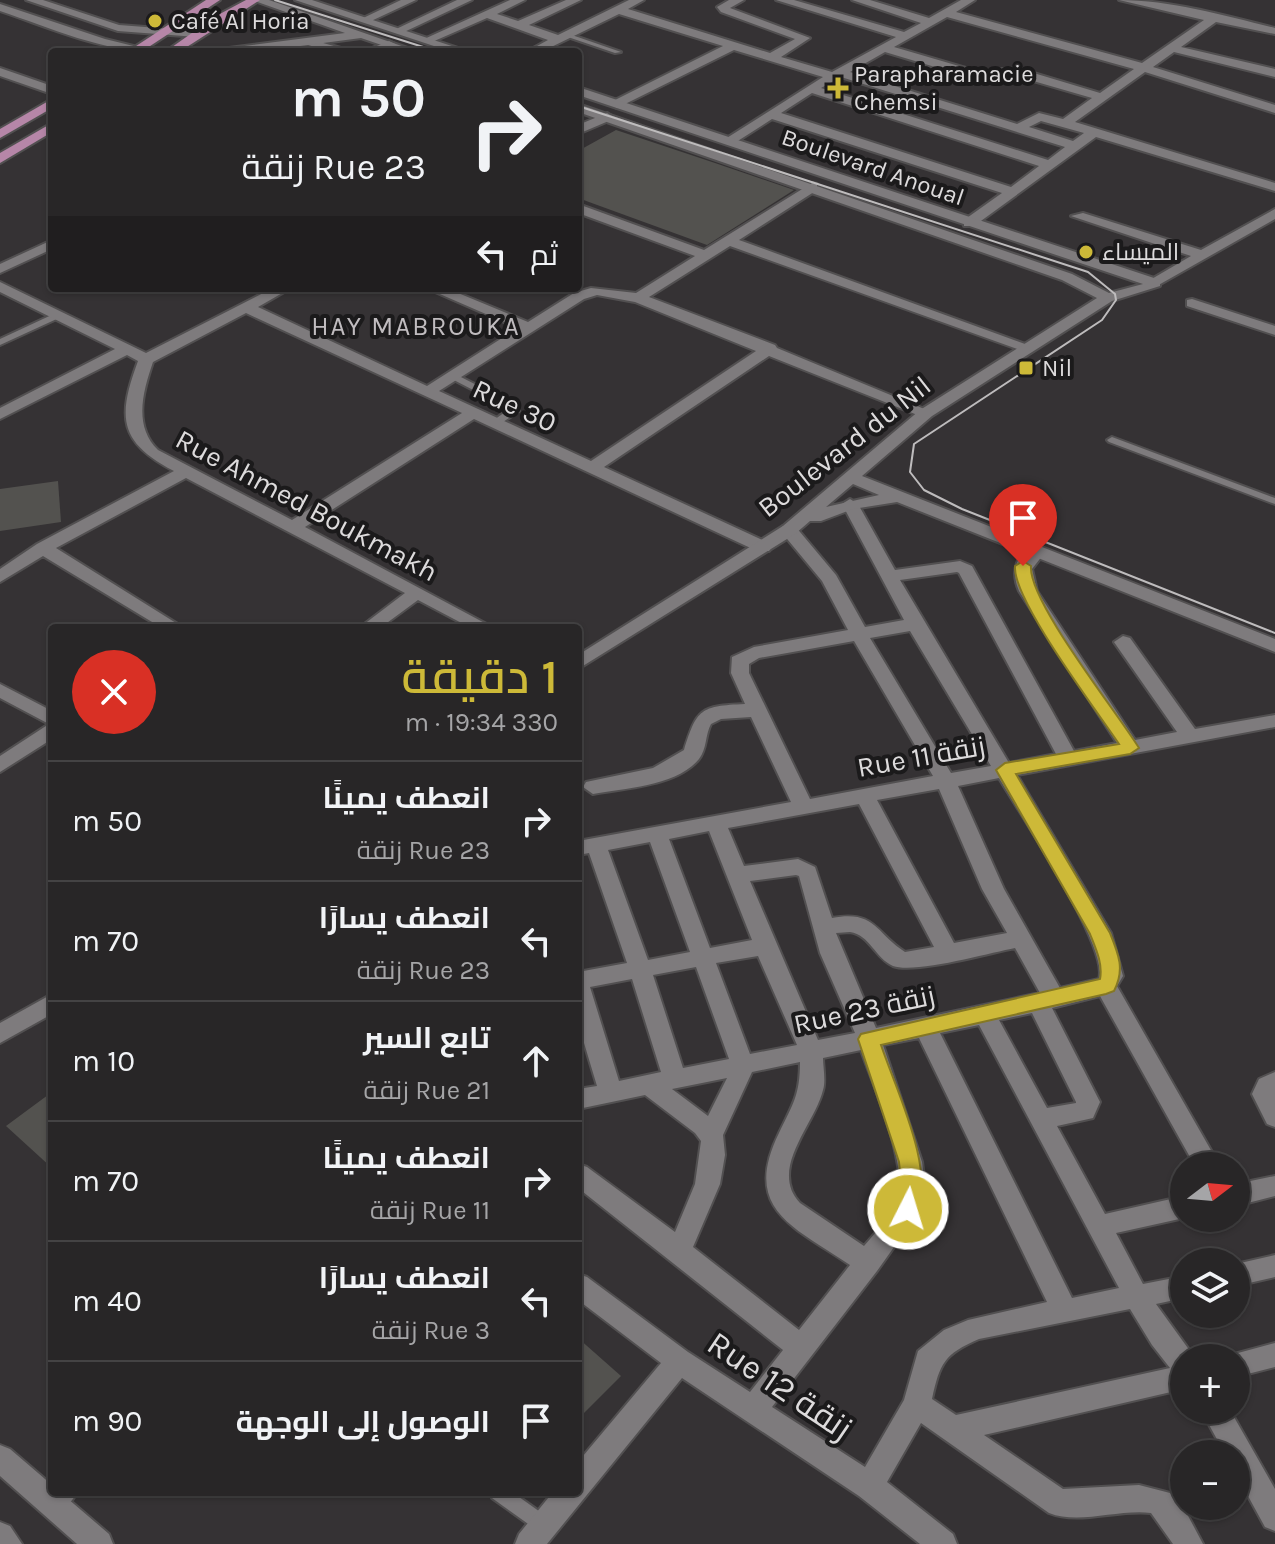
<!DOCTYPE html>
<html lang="ar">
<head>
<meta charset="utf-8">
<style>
  :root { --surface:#282627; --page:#302e2f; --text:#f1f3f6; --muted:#a5a5a7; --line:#444344; --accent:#cdb938 }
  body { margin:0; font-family:Karla,Cairo,sans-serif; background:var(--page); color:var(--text); direction:rtl; height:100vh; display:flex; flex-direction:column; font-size:30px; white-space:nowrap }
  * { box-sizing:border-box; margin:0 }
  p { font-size:26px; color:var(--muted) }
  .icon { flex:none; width:44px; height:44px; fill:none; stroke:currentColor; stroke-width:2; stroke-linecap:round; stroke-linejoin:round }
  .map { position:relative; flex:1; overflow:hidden; direction:ltr }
  .panel { position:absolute; left:48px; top:624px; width:534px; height:872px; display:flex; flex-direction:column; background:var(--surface); border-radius:8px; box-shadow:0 2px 6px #0004,0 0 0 2px var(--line); direction:rtl }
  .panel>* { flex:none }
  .banner { position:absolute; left:48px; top:48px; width:534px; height:244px; border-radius:8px; box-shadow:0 2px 6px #0004,0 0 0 2px var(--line); direction:rtl; background:#282627; color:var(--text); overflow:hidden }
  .needle { width:52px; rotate:74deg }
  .buttons { position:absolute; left:1170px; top:1152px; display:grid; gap:16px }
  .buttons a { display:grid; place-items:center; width:80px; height:80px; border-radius:50%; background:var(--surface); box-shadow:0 2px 6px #0004,0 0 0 2px var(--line); font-size:40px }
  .pin { position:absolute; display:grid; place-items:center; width:68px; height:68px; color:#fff; margin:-82px -34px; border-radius:50% 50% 50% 0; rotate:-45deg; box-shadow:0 0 8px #0007 }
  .pin .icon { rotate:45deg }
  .me { position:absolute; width:88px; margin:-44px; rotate:5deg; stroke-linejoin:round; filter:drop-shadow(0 0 6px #0008) }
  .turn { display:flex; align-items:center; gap:28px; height:168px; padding:0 24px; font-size:36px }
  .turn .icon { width:104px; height:104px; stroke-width:2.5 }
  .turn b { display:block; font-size:56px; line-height:68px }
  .then { display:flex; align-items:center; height:76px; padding:0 24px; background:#0003; gap:16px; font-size:30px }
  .round { display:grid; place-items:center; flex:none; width:84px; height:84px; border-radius:42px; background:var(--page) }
  .head { display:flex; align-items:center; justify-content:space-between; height:136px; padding:0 24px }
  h1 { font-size:48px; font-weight:600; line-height:60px; color:var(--accent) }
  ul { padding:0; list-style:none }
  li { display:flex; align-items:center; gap:24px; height:120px; padding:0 24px; border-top:2px solid var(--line) }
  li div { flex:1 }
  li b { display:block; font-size:30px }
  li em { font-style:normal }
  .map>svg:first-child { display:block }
  .building { fill:#53524f }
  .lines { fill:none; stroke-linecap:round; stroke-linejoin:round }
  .service-casing { stroke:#525051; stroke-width:4 }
  .minor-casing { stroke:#525051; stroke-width:4 }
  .tertiary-casing { stroke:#525051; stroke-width:4 }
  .secondary-casing { stroke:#525051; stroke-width:4 }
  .primary-casing { stroke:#525051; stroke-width:4 }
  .service { fill:#7e7b7d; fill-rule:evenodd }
  .minor { fill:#7e7b7d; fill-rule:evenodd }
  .tertiary { fill:#7e7b7d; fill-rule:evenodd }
  .secondary { fill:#7e7b7d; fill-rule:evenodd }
  .primary { fill:#b686a8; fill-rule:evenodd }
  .tram { stroke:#bebcbd; stroke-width:2 }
  .route { fill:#cdb938; stroke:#857824; stroke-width:2 }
  .poi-dot { fill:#cdb938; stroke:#1b1a1b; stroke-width:3 }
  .labels { text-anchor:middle; stroke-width:8; stroke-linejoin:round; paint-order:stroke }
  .far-poi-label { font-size:24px; fill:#dddbdc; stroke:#1b1a1b; text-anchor:start }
  .far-street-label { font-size:24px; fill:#dddbdc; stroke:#1b1a1b }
  .far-neighbourhood-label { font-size:26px; letter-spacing:2px; fill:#c0bcbf; stroke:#1b1a1b }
  .street-label { font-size:28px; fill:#dddbdc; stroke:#1b1a1b }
  .near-street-label { font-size:34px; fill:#dddbdc; stroke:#1b1a1b }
</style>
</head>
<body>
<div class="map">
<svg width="1275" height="1544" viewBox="0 0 1275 1544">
  <rect width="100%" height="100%" fill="#353234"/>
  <g class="building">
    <path d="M616,130L715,163L794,190L707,245L578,198V151Z"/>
    <path d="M58,481L61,522L0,531V489Z"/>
    <path d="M52,1092V1168L6,1126Z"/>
    <path d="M578,1338L621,1376L578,1419Z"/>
  </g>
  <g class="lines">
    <g class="service-casing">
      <g id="service">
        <path d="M565,34H569L621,52L615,53L565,36Z"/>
        <path d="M58,312L62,315L61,317L0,345V339Z"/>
        <path d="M453,373L512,403L519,411L497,426H491V422L508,410L506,407L450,378V374Z"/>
        <path d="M1112,437L1275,498V504L1109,442L1107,440Z"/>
        <path d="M57,1492H77C73,1501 64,1510 54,1514L48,1512L45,1506L48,1500Z"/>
        <path d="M490,1492H512L550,1519L553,1525L550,1531L544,1533L538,1531L492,1498Z"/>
      </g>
    </g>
    <g class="minor-casing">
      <g id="minor">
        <path d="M401,0H416L369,22L359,20Z"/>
        <path d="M457,0H472L402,33L392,31Z"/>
        <path d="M510,0H525L497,14L518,21L566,0H581L529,25L558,35L629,0H644L628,9L770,53L795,39L721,12L717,7L729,0H744L730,8L810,38L781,57L832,72L896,37L776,0H794L904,32L921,23L852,0H870L929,18L961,0H975L956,12L1142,63L1204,20L1119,0C1171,0 1226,16 1275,28V34L1216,22L1181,47L1275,69V77L1174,52L1153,67L1275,105V113L1145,72L1075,122L1275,183V191L1096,137L974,226H964V220L1002,193L772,119L733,144L722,141L823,77L734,50L617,108L611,104L613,101L723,46L619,14L541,52H526L548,40L487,18L432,42L422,40ZM947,17L1134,69L1100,93L1017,68L976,71L894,47ZM885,52L975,79L1016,76L1092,98L1063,119L1039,113L1017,124L850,72ZM841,77L1065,147L1048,160L821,88ZM812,93L1039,166L1011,187L781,113ZM1041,121L1084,133L1073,141L1029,127Z"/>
        <path d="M309,39L348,50L350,52H331L305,44L303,42Z"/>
        <path d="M389,41L395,44C386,52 374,52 362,52Z"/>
        <path d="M0,68L52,86V94L0,76Z"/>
        <path d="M607,113L613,117L611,120L578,134V125Z"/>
        <path d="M812,183L817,184V190L739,240L1036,348L1028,353L1023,351L730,246L649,297L775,345L777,348L934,413L926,418L920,416L769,356L604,467L769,543L772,547L769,551H757L474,419L305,527L494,628H471L418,600L380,628H359L405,593L186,478L56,548L184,628H162L43,556L0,582V569L37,544L174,471C119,442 117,418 138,361L127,355L0,419V408L115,349L0,292V282L146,353L273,288H291L258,307L427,386L518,328L426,288H446L528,322L574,293L591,288L636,293L695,256L578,213V204L704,250ZM597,295L635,302L756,351L591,461L439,391L584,299ZM246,313L462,413L292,520L158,450C133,426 143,391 153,362Z"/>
        <path d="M1275,209V219L1155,287L1150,286V280L1191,256L1071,216L1083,213L1201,250Z"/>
        <path d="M52,240V249L0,273V264Z"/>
        <path d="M1192,299L1275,326V335L1187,306V300Z"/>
        <path d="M850,499L858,504L895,570L960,561L972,566L1074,751L1117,743L1019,591C1011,572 1015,552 1037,546L1046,551L1032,569L1037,591L1135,740L1177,732L1114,642L1123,636L1130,638L1195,729L1275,715V727L1017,775L1111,933L1123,976L1117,986L1220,1166H1195L1100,996L1052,1008L1100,1102L1093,1118L1057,1126L1105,1214L1184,1196V1218L1116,1233L1143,1284L1184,1276V1298L1156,1304L1195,1358H1184V1389L984,1435L1063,1489L1139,1485L1170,1493L1186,1512L1203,1544H1173L1151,1513C1118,1509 1079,1525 1049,1513L921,1423L887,1482L953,1534L957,1544H920L859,1496L682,1378L547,1544H515L519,1534L553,1492H578V1462L661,1363L578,1300V1274L587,1277L688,1352L750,1392L783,1350L578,1188V1164L587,1167L675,1232L695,1184L701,1141L695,1133L645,1095L578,1109V1089L597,1086L578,1023V972L627,963L589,853L578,855V841L791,802L751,717L721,719L711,724C705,735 707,749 699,759C677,786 625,788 593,794L583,787L586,782L653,768L684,750C697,709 700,706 745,704L731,673L732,657L754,647L848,630L822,581L783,534L780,530L783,526H795L836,575L865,627L904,620L842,504ZM957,572L959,573L1056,754L1009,763L900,580ZM910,631L991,766L951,773L870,638ZM854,641L933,776L810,799L749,673V664L759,658ZM999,778C1019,812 1110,948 1099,979L1060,988L1004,889L958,786ZM939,789L982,889L1007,933L954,943L877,800ZM859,804L934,947L905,952C875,933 876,910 832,918L815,867L798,859L744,866L728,828ZM709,831L752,940L710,948L669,839ZM650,842L690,952L648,960L608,850ZM796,875L799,876L820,953L855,1033L818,1040L750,881ZM850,932C870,935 875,958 893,966C915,974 989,953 1015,948L1040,993L876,1028L836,933ZM758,956L797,1045L750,1054L716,963ZM696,967L729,1059L683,1068L653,975ZM632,979L661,1072L619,1081L590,987ZM1032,1013L1076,1102V1103L1047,1108L999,1020ZM979,1025L1119,1288L1072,1298L940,1033ZM919,1038L1047,1302L968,1320L944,1330L918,1351L904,1400L865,1467L772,1407L877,1271L921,1209L925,1183L922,1162L883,1045ZM861,1050C873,1085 913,1173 895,1207C887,1221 874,1234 864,1246L800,1203C768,1169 815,1124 823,1090C826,1081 823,1067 823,1058ZM800,1062C800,1095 793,1104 779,1133C741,1210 795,1227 850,1265L799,1330L693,1247L720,1184L725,1155L723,1135L752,1072ZM727,1078L708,1116L672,1089ZM1130,1309L1152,1345L1170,1368L956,1415L932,1399C940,1363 944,1354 979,1339Z"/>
        <path d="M0,684L52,711V739L0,772V756L49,724L0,698Z"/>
        <path d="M1275,1072V1127L1267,1124L1252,1094L1259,1079Z"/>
        <path d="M1275,1176V1196L1236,1206V1184Z"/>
        <path d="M1275,1255V1277L1236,1286V1264Z"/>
        <path d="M1275,1343V1367L1236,1377V1358L1227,1356Z"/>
        <path d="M1201,1410H1230L1275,1489V1531L1265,1527L1236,1474V1454H1225Z"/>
        <path d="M0,1445L10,1449L52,1485V1492H60L109,1534L113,1544H77L0,1476Z"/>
        <path d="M0,1522L10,1526L22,1544H0Z"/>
      </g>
    </g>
    <g class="tertiary-casing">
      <g id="tertiary">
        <path d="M252,0H269L419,52H402L361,38L255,52H223L229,48L345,33Z"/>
        <path d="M295,0H312L470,52H452Z"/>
        <path d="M578,87L1160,280V286L1112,301L932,416L862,476L1275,639V652L897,502L853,509L821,521H810L795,534L578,669V655L783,526L920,410L1097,298L1062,280L578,112V104L1072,274L1109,293L1143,284L578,95ZM853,484L879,495L826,507Z"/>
        <path d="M52,994V1014L0,1043V1023Z"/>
      </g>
    </g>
    <g class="secondary-casing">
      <g id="secondary">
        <path d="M26,0H43L119,25L197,31L203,34L197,37L118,31Z"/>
        <path d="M0,4L105,39L158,52C103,52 51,28 0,11Z"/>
      </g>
    </g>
    <g class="primary-casing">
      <g id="primary">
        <path d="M206,0H220L141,52H127Z"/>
        <path d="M246,0H260L179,52H165L216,16Z"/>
        <path d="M52,99V108L0,138V129Z"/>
        <path d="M52,123V132L0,163V153Z"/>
      </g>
    </g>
    <use href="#service" class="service"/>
    <use href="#minor" class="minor"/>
    <use href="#tertiary" class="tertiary"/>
    <use href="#secondary" class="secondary"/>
    <use href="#primary" class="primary"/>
    <g class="tram">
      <path d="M275,0L439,52"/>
      <path d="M578,106L1088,272L1115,294L1116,300L1102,320L914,444L910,472L924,490L962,509L1275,633"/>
    </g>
  </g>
  <path class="route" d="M1023,561L1031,566C1028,601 1117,712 1139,748L1130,754L1016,774L1110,933C1119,955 1125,970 1114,991L1106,994L881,1045C896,1090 937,1172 916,1216L908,1219L900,1216L896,1209L901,1183L899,1162L858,1039L861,1034L1100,979C1103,964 1096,949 1090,934L996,770L1005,763L1119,744C1097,711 1012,599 1015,566Z"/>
  <g class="poi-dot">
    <circle cx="155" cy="21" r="8"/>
    <path d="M834 76h8v8h8v8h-8v8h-8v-8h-8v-8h8z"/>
    <circle cx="1086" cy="252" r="8"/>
    <rect x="1018" y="360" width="16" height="16" rx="4"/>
  </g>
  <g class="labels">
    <g class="far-poi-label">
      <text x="171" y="29">Café Al Horia</text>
      <text x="854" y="82">Parapharamacie<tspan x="854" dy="28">Chemsi</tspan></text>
      <text x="1102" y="260">الميساء</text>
      <text x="1042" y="376">Nil</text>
    </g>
    <g class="far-street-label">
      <text transform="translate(873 167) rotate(19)" y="8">Boulevard Anoual</text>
    </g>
    <g class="far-neighbourhood-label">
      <text x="416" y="335">HAY MABROUKA</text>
    </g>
    <g class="street-label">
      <text transform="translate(515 405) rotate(25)" y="10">Rue 30</text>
      <text transform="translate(844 446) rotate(-38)" y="10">Boulevard du Nil</text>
      <text transform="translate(307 505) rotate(28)" y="10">Rue Ahmed Boukmakh</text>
      <text transform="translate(921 756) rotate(-10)" y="10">Rue 11 زنقة</text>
      <text transform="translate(864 1009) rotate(-12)" y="10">Rue 23 زنقة</text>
    </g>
    <g class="near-street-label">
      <text transform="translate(780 1385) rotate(34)" y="12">Rue 12 زنقة</text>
    </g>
  </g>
</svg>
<div class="buttons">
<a><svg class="needle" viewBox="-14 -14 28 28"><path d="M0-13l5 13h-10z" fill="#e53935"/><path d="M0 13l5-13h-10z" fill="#a5a5a7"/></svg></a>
<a><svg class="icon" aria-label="layers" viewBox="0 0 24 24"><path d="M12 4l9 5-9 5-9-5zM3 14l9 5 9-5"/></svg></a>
<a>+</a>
<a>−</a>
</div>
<div class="pin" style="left:1023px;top:566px;background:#d93025"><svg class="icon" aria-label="arrive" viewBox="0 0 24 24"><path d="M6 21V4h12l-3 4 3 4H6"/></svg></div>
<svg class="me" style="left:908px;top:1209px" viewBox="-20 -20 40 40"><circle r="17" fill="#cdb938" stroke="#fff" stroke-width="3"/><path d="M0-11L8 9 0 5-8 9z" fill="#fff"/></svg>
<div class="banner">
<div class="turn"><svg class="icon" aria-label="right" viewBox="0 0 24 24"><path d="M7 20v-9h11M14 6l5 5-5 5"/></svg><div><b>50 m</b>Rue 23 زنقة</div></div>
<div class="then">ثم<svg class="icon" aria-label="left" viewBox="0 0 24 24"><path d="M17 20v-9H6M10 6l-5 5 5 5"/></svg></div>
</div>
<section class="panel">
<div class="head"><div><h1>1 دقيقة</h1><p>330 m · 19:34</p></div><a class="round" style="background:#d93025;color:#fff"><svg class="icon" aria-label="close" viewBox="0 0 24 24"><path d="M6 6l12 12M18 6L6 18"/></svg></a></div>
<ul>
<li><svg class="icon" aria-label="right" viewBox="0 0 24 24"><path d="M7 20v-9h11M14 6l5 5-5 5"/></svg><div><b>انعطف يمينًا</b><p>Rue 23 زنقة</p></div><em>50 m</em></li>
<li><svg class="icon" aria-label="left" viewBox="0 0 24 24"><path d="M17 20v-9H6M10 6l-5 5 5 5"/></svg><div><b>انعطف يسارًا</b><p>Rue 23 زنقة</p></div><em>70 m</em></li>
<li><svg class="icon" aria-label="ahead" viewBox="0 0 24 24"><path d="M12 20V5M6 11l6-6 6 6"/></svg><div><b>تابع السير</b><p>Rue 21 زنقة</p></div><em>10 m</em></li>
<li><svg class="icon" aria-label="right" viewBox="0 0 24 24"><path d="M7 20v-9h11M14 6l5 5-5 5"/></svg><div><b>انعطف يمينًا</b><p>Rue 11 زنقة</p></div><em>70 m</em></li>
<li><svg class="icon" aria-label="left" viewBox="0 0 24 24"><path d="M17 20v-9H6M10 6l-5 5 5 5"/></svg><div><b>انعطف يسارًا</b><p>Rue 3 زنقة</p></div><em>40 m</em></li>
<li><svg class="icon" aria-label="arrive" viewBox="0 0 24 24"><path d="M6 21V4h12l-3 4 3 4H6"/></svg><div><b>الوصول إلى الوجهة</b></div><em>90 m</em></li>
</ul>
</section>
</div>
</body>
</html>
